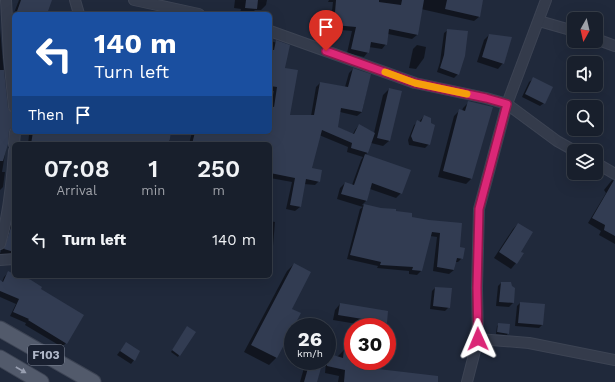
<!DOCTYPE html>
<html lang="en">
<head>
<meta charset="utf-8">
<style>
  :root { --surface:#181f2c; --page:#252c38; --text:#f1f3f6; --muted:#9fa2a9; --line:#363d48 }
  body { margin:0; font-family:"Work Sans",sans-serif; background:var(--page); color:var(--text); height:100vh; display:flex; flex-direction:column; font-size:15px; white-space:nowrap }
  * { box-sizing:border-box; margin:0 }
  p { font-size:13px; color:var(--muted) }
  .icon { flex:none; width:22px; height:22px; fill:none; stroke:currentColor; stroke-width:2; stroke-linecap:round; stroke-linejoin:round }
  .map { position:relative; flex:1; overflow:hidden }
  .details { position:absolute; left:12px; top:142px; width:260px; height:136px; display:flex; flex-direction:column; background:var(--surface); border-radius:6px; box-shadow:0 4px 16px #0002,0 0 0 1px var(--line) }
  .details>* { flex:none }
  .guide { position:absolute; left:12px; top:12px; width:260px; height:122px; border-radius:6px; box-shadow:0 4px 16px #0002,0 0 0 1px var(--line); background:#1a4fa0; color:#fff; overflow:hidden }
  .needle { width:26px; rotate:188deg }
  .controls { position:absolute; left:567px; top:12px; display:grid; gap:8px }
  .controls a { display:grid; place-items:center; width:36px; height:36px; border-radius:6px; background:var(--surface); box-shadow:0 4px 16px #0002,0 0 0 1px var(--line); font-size:20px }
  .speed { position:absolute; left:284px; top:318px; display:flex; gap:8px; font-size:20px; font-weight:700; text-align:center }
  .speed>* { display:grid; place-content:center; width:52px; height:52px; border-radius:50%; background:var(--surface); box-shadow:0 4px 16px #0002,0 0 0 1px var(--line); line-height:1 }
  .speed small { font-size:10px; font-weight:400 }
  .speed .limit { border:6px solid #d22; background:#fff; color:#111 }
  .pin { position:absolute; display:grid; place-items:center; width:34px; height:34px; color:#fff; margin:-41px -17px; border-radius:50% 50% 50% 0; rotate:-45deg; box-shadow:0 0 4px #0007 }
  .pin .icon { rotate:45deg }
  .me { position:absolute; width:44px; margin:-22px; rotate:359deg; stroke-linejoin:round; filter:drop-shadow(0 0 3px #0008) }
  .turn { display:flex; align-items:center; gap:14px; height:84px; padding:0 16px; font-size:18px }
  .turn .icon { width:52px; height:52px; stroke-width:2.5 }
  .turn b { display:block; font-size:28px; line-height:34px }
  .then { display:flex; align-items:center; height:38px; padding:0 16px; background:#0003; gap:8px; font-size:15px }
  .eta { display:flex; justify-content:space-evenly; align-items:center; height:68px; text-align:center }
  .eta b { font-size:24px; font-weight:600; line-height:28px }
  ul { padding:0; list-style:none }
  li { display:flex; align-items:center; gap:12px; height:60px; padding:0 16px }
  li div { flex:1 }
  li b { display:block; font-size:15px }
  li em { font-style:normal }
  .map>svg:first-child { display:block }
  .shadow { fill:#0007 }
  .building { fill:#323c52 }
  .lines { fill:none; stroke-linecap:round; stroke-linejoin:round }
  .minor-casing { stroke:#3d4454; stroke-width:12 }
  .primary-casing { stroke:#3d4454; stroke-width:17 }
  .minor { stroke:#343b4b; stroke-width:10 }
  .primary { stroke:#525a6b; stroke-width:15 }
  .oneway { fill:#989fb0 }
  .route-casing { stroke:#8e194d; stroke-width:10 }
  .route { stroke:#db2777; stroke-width:7 }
  .slow { stroke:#f59e0b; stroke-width:7 }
  .labels { text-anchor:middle; stroke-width:4; stroke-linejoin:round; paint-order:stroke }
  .shield { fill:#192030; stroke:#82899a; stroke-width:1 }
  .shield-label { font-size:12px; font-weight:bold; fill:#afb6c7 }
</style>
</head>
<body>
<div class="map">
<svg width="615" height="382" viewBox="0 0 615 382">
  <rect width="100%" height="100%" fill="#20293b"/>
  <g class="shadow">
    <path d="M19,0H51L46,14H14V46H11L9,17L14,13Z"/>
    <path d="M235,0H267L266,5L261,10H255L251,14L240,13L241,9L234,8Z"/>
    <path d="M329,0H482L479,17L474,21L421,9L417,35L412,39L388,34L386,44L382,49L369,47L368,52L364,57L347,53L352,31L330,29L333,2H328Z"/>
    <path d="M0,29L7,108L10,114H14V131L9,130L2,172H5L3,187L0,190Z"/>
    <path d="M448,30L458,74L454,78L437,72L440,62L444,33Z"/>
    <path d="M489,35L503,63L498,69L477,62L484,40Z"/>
    <path d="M270,41L289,46L284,69L289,116H311L316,87L320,83L345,87L349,73L353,69L370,75L362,112L357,116L340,112L337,127L353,134L355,130L359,125L374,133L383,95L389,89V141L383,146L371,143L366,155L401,193L396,198L370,189L366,201L362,205L394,212L411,218L429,221L459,248L462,258L458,262H455L454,270L449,274L433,271L437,237L430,236L421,271L417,275L409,274V271L377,268L378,266L347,259L360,209L363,207L337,199L340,188L345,183L352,185L361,160L363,157L347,152L348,147L319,135L310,169L319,181L315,185L304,184L300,207L295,211L286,209L292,182L270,178V144H189L192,132H270V107L274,91H270Z"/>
    <path d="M417,45L426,47L424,58L416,69L409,68L413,49Z"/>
    <path d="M533,79L544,103L540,106L522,97L529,82Z"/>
    <path d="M469,102L471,179L466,184L438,177L454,116L459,111H462L463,108Z"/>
    <path d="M424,116L429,144L425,148L409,145L408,140L414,125L418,122H419Z"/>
    <path d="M32,132L59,135L60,132H170L169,140H170V143L177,144H28L29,135Z"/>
    <path d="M612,180L615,181V244L599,235L601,231L588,223L606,193L604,190Z"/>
    <path d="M270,221L275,222L272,258L270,260Z"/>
    <path d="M13,222L14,223V258L0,254L7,228Z"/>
    <path d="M518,224L519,252L516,263L511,269L494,258L513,229Z"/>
    <path d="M294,264L291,309L299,313L276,358L269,365L244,352L287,271Z"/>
    <path d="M8,273L14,275V276H17L40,289L83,316L66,343L62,347L25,325L26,323L10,316L16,304L0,297V282H2L4,277Z"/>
    <path d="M501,283L514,288L513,303L509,307L496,306L498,286Z"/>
    <path d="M435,288L449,307L445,311L430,309L432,291Z"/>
    <path d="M520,303L542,325L539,328L515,326L517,306Z"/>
    <path d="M340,304L386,322L381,327H375L333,320L335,310Z"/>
    <path d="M499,324L508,333L507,335L496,334L497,326Z"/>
    <path d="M186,329L179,355L178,357L171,352Z"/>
    <path d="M126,343L134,360L131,364L117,355Z"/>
    <path d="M344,350L353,351V361H360V368L429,382H338L339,376L325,373L326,362L338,356Z"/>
    <path d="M306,361H322L316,382H300Z"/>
  </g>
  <g class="building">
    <path d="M21,0H52L47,14H16Z"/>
    <path d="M246,0H258L257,9L245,8Z"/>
    <path d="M336,0H379V2L401,5L402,0H424L418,35L389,29L387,45L371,42L369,53L351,49L356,27L334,25Z"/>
    <path d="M447,0H483L480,17L445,9Z"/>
    <path d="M447,29L468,31L465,56L459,75L440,68L444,55Z"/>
    <path d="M489,34L512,37L504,64L482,57Z"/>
    <path d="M276,40L290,45L285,68L298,70L290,115H314L320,82L348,87L353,68L371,74L362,112L341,108L338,127L354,134L359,124L375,133L368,153L351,148L352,143L322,130L312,168L322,170L320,182L306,179L301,207L290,205L295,178L270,173V144H192L195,132H270V106L274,107L277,87L270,86V50H274Z"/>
    <path d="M0,70H4L8,108L11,112L12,126L9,131L8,144L3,161H0Z"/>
    <path d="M533,77L553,87L545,104L525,94Z"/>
    <path d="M389,88L402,91L390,141L377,138Z"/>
    <path d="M468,101L493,107L472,179L443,171L459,109L465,111Z"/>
    <path d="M424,115L431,118V123L435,125L430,145L413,141L411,136L417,120L421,122Z"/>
    <path d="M33,132H46L63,135V132H171L169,144H31Z"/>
    <path d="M365,154L411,170L402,194L372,183L367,201L341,194L345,182L354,185Z"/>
    <path d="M614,180H615V236L604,230L605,225L592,218Z"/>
    <path d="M364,204L381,208L396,209V211L412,213V217L429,220L462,223L460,247L465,248L463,259L457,258L454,270L437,267L440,233L432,232L422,271L412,270L413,267L380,265L381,262L350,255Z"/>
    <path d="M518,223L533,232L521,252L524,253L517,264L499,252Z"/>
    <path d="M12,224H14V252L4,249Z"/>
    <path d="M294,263L311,272L292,309L301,313L277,358L251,345Z"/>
    <path d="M8,271L14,274V276H22L31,280L42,287L41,289L84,315L67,344L28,320L29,319L13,312L19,299L0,291V280L3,282Z"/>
    <path d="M501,282H511L512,286L515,288L514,303L499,302Z"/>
    <path d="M435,287L452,288L450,308L433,306Z"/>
    <path d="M520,302L545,304L543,325L518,323Z"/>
    <path d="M340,303L388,311L387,323L338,315Z"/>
    <path d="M498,323L510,324L509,334L497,332Z"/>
    <path d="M187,326L196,332L180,356L172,350Z"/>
    <path d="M126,342L140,351L135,361L120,351Z"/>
    <path d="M344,349L353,350V361H361V367L438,376V382H344L345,370L327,366V353L343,358Z"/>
    <path d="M310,361H323L317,382H304Z"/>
  </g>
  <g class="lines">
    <g class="minor-casing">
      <g id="minor">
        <path d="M6,0L9,57L14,107"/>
        <path d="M75,0L79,14"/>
        <path d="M134,0L199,14"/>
        <path d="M539,21L574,31"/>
        <path d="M270,31L415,83L486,98L507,104L557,141L575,151"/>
        <path d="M596,39L615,46"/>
        <path d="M14,144L15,132"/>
        <path d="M596,163L615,174"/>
        <path d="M0,244C9,214 12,182 14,151"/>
        <path d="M0,260L14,259"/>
        <path d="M478,339L529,343L615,360"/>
        <path d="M467,382L478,339L477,288L479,209L507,104L546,0"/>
      </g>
    </g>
    <g class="primary-casing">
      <g id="primary">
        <path d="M0,329L93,382"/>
        <path d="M0,358L41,382"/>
      </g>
    </g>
    <use href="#minor" class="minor"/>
    <use href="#primary" class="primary"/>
  </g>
  <defs><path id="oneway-solid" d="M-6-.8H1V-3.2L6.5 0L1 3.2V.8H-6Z"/></defs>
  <use class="oneway" href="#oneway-solid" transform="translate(21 370) rotate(30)"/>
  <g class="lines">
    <g class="route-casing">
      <path id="route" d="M326,51L415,83L486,98L507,104L479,209L477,288L478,339"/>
    </g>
    <use href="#route" class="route"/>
    <path class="slow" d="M385,72L415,83L467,94"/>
  </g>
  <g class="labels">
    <rect class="shield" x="28" y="345" width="36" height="20" rx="3"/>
    <g class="shield-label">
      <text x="46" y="359">F103</text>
    </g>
  </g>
</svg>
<div class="controls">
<a><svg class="needle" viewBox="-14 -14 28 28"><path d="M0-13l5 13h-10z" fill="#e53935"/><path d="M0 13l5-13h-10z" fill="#9fa2a9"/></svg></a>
<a><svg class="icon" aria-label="sound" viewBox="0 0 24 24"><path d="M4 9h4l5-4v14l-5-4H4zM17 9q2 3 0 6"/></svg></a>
<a><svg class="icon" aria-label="search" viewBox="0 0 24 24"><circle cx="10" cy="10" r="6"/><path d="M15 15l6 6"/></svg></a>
<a><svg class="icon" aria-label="layers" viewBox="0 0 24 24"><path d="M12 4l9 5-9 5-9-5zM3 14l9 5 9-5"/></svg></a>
</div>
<div class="speed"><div>26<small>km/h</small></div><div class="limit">30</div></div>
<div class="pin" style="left:326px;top:51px;background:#d93025"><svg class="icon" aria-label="arrive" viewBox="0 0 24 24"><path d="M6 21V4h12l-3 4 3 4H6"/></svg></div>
<svg class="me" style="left:478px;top:339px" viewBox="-20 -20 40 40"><path d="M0-17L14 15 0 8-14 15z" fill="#db2777" stroke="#fff" stroke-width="4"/></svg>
<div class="guide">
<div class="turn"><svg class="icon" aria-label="left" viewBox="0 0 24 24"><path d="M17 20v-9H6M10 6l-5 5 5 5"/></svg><div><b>140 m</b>Turn left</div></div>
<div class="then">Then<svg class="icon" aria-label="arrive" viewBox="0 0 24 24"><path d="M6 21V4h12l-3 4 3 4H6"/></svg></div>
</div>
<section class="details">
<div class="eta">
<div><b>07:08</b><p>Arrival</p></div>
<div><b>1</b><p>min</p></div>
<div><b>250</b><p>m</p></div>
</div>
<ul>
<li><svg class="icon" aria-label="left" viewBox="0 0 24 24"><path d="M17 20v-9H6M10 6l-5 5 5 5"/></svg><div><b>Turn left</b></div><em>140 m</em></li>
</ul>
</section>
</div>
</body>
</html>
